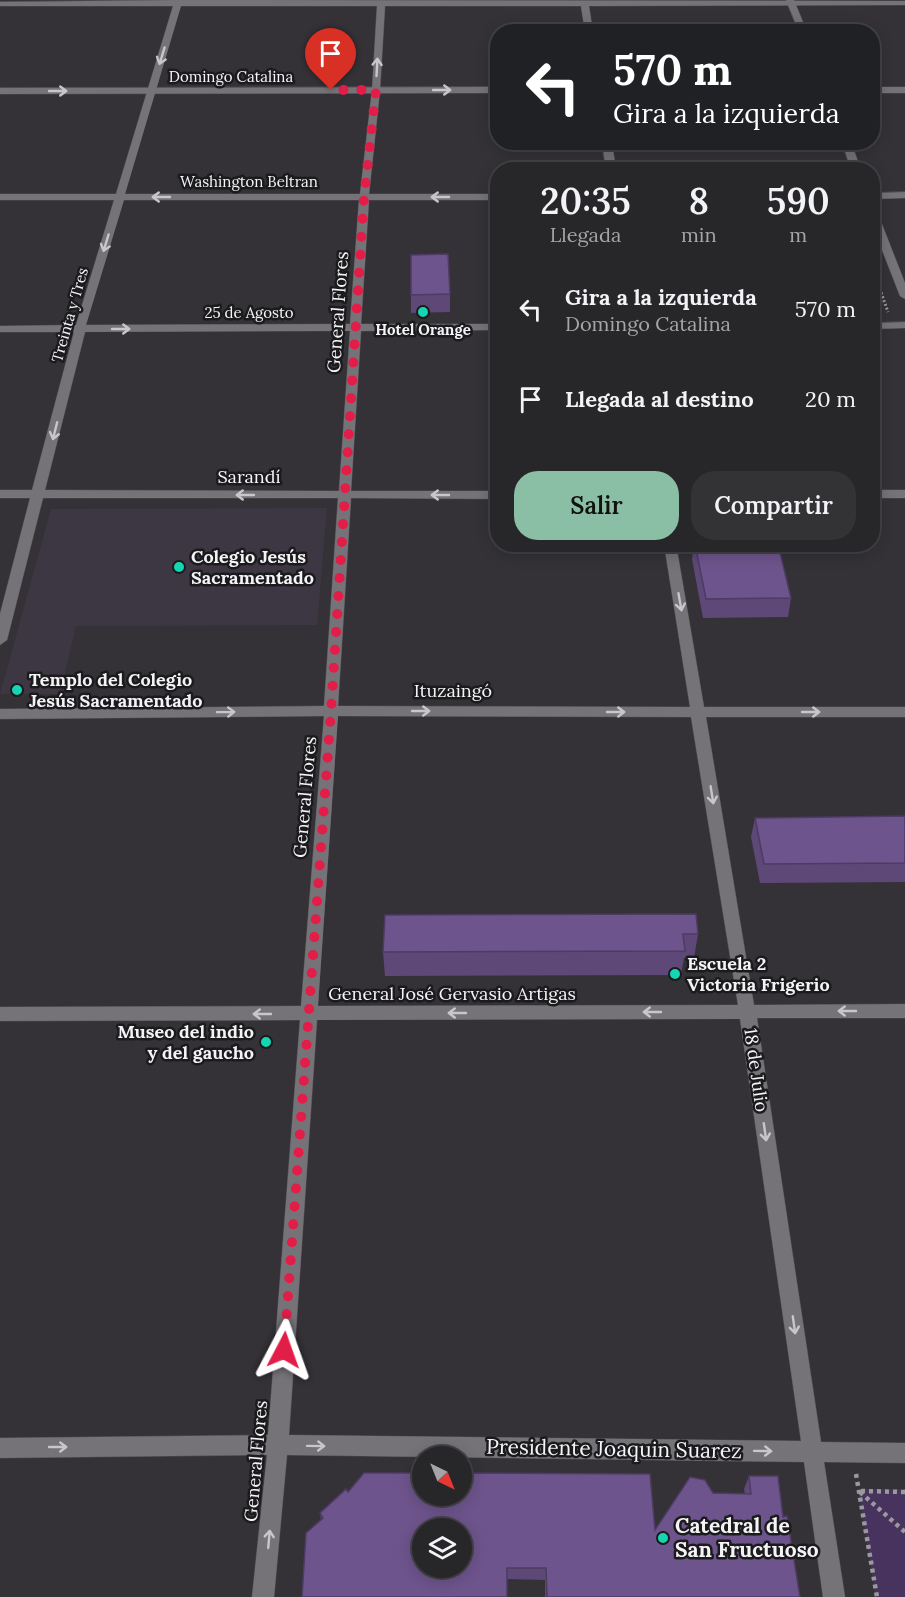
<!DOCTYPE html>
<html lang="es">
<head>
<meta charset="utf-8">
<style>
  :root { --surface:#272629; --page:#333235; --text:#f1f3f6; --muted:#a4a5a8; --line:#434346; --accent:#8abfa5 }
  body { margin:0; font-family:Lora,serif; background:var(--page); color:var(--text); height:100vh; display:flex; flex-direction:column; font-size:22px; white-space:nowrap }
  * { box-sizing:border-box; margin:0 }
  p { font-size:20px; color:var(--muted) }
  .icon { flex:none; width:33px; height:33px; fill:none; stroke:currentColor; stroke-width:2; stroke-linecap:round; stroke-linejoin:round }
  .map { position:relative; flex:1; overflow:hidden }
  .sheet { position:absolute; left:490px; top:162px; width:390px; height:390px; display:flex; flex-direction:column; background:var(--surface); border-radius:24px; box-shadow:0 3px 15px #0003,0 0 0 2px var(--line) }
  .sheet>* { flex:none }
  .guide { position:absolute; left:490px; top:24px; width:390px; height:126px; border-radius:24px; box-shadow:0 3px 15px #0003,0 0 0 2px var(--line); background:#202124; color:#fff; overflow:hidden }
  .needle { width:39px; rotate:137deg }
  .fabs { position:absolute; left:412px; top:1446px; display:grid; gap:12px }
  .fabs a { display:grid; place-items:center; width:60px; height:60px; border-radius:50%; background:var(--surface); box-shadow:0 3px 15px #0003,0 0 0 2px var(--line); font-size:30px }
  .pin { position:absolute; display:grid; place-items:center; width:51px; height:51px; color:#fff; margin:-62px -26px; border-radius:50% 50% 50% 0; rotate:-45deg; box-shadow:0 0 6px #0007 }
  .pin .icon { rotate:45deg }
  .me { position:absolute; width:66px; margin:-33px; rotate:4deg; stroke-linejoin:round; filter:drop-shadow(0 0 4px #0008) }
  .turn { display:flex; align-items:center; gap:21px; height:126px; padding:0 24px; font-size:27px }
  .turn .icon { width:78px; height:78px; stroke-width:2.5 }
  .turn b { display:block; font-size:42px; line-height:51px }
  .eta { display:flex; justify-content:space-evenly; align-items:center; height:102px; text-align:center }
  .eta b { font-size:36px; font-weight:600; line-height:42px }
  .action { display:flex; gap:12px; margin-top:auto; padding:12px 24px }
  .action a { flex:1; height:69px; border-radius:24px; background:var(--accent); color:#111; font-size:24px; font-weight:600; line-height:69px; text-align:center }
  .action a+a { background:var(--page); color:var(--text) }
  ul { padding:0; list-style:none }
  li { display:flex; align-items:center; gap:18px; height:90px; padding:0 24px }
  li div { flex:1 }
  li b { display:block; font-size:22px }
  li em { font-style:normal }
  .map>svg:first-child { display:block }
  .built { fill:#3c3742 }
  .green { fill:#47335d }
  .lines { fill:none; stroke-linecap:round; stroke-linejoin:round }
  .minor-casing { stroke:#504e52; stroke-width:1 }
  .tertiary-casing { stroke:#504e52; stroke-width:1 }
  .path-far1 { stroke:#9a999d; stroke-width:3; stroke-dasharray:2 2; stroke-linecap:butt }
  .path { stroke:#9a999d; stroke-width:4.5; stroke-dasharray:4 4; stroke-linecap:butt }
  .minor { fill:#757378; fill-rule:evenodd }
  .tertiary { fill:#757378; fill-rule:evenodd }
  .wall { fill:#5e4878 }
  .building { fill:#6d548c; stroke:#4c3b62; stroke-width:1.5; fill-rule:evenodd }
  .oneway { stroke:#c8c6ca }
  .route { stroke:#e11d48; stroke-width:10; stroke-dasharray:0 18 }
  .poi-dot { fill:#16d5b3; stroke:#1b1a1c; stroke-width:2 }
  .labels { text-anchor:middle; stroke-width:5; stroke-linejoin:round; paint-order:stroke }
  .far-street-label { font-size:15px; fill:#f4f3f6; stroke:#1b1a1c }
  .far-poi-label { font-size:15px; font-weight:bold; fill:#f4f3f6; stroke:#1b1a1c }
  .street-label { font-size:18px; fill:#f4f3f6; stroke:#1b1a1c }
  .poi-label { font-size:18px; font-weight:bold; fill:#f4f3f6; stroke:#1b1a1c; text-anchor:start }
  .near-street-label { font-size:21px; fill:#f4f3f6; stroke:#1b1a1c }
  .near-poi-label { font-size:21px; font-weight:bold; fill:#f4f3f6; stroke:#1b1a1c; text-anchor:start }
</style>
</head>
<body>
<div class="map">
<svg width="905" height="1597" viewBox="0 0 905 1597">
  <rect width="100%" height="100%" fill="#343237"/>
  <path class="built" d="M327,508L317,625L76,626L60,694H0L51,509Z"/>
  <path class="green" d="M858,1489H905V1597H876Z"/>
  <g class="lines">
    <g class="minor-casing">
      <g id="minor">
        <path d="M175,0L905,1V5L589,6L593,32H585L581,6H385L380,90L369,194H498V200H369L361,324H498V330L361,331L351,491H498V499L351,498L338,706L690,707L664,544H676L704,707H905V717H706L754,1005L905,1004V1018H757L821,1442L905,1443V1463L824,1462L845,1597H823L804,1462L287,1455L274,1597H252L267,1455L0,1458V1438L268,1435L300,1020L0,1021V1007L301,1006L324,716L0,719V709L324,706L338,498H43L7,640L0,645V614L30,498H0V490H32L74,332H0V326L76,325L114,200H0V194H116L173,6H0V2ZM181,6H377L372,90L360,194H125ZM124,200H359L350,324L86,325ZM350,331L339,491L45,490L85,332ZM338,716L691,717L738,1005L318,1006ZM740,1019L801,1441L289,1435L317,1020Z"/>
        <path d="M602,142H612L616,170H606Z"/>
        <path d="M905,192V198L873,199V193Z"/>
        <path d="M905,322V328L873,329V323Z"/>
        <rect x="873" y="490" width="32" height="8"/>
      </g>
    </g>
    <g class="tertiary-casing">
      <g id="tertiary">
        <path d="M786,0H794L807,32H799Z"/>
        <path d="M498,87V93L0,94V88Z"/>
        <rect x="873" y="87" width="32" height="6"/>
        <path d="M842,142H851L861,170H851Z"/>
        <path d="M873,211L878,214L905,283V299L900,296L873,227Z"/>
      </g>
    </g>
    <path class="path-far1" d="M873,270L888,312"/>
    <g class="path">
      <path d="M856,1474L877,1597"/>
      <path d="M861,1491L905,1492"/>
      <path d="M860,1492L905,1532"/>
    </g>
    <use href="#minor" class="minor"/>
    <use href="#tertiary" class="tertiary"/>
  </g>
  <g class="wall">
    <path d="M411,255L450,294V312L411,313Z"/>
    <path d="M694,544H778L791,598L788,617L703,618L692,559Z"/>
    <path d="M905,816V882L760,883L751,837L755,818Z"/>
    <path d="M385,915L698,934L694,958H684L681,975L385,976L383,952Z"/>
    <path d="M749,1476L783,1517L800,1597H545V1580L507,1579L321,1520L320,1513L348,1492L655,1530L713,1493L745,1494L744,1489Z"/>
  </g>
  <g class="building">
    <path d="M448,254L450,294L411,295V255Z"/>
    <path d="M695,544H778L791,598L706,599Z"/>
    <path d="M905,816V863L764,864L755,818Z"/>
    <path d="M696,914L698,934H683L685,951L383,952L385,915Z"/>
    <path d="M364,1473H423V1496H462V1473L650,1474L655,1530L690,1477L705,1480L713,1493L751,1494L749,1476H778L783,1517L787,1516L800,1597H547L546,1568H507V1597H302L306,1533L323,1518L320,1513L346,1489L348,1492ZM423,1528H462V1568H423Z"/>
  </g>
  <defs><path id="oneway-shaft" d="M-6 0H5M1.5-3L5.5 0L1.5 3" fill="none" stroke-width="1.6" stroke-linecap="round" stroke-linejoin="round" transform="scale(1.5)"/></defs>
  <g class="oneway">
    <use href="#oneway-shaft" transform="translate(162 56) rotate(107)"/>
    <use href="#oneway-shaft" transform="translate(377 67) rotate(-87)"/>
    <use href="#oneway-shaft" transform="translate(442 90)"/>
    <use href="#oneway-shaft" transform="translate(58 91)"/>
    <use href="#oneway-shaft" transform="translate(161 197) rotate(-180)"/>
    <use href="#oneway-shaft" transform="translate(440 197) rotate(180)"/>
    <use href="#oneway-shaft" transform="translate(106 243) rotate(107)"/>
    <use href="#oneway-shaft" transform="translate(121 329)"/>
    <use href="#oneway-shaft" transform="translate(55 431) rotate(104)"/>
    <use href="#oneway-shaft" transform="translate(245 495) rotate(-180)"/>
    <use href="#oneway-shaft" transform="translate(440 495) rotate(180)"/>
    <use href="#oneway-shaft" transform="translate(680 602) rotate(80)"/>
    <use href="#oneway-shaft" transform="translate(421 711)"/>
    <use href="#oneway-shaft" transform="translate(226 712) rotate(-1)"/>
    <use href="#oneway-shaft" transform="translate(616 712)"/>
    <use href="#oneway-shaft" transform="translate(811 712)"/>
    <use href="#oneway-shaft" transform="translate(712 795) rotate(81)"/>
    <use href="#oneway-shaft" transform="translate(847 1011) rotate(180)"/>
    <use href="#oneway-shaft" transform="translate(652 1012) rotate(180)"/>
    <use href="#oneway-shaft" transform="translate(457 1013) rotate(180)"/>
    <use href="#oneway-shaft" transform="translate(262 1014) rotate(-180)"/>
    <use href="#oneway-shaft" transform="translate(765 1132) rotate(82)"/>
    <use href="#oneway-shaft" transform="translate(794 1325) rotate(82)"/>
    <use href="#oneway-shaft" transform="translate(316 1446) rotate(1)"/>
    <use href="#oneway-shaft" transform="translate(58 1447)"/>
    <use href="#oneway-shaft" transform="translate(763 1451) rotate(1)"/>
    <use href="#oneway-shaft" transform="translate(269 1539) rotate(-85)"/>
  </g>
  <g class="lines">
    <path class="route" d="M284,1350L331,711L364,197L376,90H331"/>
  </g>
  <g class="poi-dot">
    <circle cx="423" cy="312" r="6"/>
    <circle cx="179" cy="567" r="6"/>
    <circle cx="17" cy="690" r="6"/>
    <circle cx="675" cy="974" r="6"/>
    <circle cx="266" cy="1042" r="6"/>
    <circle cx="663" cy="1538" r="6"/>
  </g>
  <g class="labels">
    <g class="far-street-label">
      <text x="231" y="82">Domingo Catalina</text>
      <text x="249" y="187">Washington Beltran</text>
      <text x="249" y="318">25 de Agosto</text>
      <text transform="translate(70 315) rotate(-74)" y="5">Treinta y Tres</text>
    </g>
    <g class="far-poi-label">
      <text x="423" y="335">Hotel Orange</text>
    </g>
    <g class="street-label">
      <text transform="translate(338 312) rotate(-86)" y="6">General Flores</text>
      <text x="249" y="483">Sarandí</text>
      <text x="453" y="697">Ituzaingó</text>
      <text transform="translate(305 797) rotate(-85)" y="6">General Flores</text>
      <text x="452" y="1000">General José Gervasio Artigas</text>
      <text transform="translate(756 1070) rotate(82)" y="6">18 de Julio</text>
      <text transform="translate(256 1461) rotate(-85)" y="6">General Flores</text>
    </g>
    <g class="poi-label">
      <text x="191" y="563">Colegio Jesús<tspan x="191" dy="21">Sacramentado</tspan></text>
      <text x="29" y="686">Templo del Colegio<tspan x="29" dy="21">Jesús Sacramentado</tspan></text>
      <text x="687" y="970">Escuela 2<tspan x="687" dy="21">Victoria Frigerio</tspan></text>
      <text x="254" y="1038" text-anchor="end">Museo del indio<tspan x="254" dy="21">y del gaucho</tspan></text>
    </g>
    <g class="near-street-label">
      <text transform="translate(614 1449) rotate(1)" y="7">Presidente Joaquin Suarez</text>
    </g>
    <g class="near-poi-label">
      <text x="675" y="1533">Catedral de<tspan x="675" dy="24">San Fructuoso</tspan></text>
    </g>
  </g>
</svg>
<div class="fabs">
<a><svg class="needle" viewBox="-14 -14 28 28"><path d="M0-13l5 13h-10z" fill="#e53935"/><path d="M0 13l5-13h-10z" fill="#a4a5a8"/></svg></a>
<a><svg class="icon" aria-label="layers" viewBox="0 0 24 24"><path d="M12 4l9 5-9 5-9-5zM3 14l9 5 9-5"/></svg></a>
</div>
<div class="pin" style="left:331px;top:90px;background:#d93025"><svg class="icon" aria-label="arrive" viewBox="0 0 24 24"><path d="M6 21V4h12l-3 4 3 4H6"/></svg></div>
<svg class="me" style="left:284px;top:1350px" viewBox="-20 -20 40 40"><path d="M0-17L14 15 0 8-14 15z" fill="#e11d48" stroke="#fff" stroke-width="4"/></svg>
<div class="guide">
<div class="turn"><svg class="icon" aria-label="left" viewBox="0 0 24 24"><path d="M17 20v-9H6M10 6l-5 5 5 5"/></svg><div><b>570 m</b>Gira a la izquierda</div></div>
</div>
<section class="sheet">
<div class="eta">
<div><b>20:35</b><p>Llegada</p></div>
<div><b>8</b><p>min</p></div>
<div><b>590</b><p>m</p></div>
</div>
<ul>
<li><svg class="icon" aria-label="left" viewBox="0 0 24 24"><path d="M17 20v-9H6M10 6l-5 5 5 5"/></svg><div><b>Gira a la izquierda</b><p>Domingo Catalina</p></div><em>570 m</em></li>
<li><svg class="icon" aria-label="arrive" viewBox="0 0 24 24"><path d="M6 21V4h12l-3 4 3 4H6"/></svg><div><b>Llegada al destino</b></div><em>20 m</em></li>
</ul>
<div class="action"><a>Salir</a><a>Compartir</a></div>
</section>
</div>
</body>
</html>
